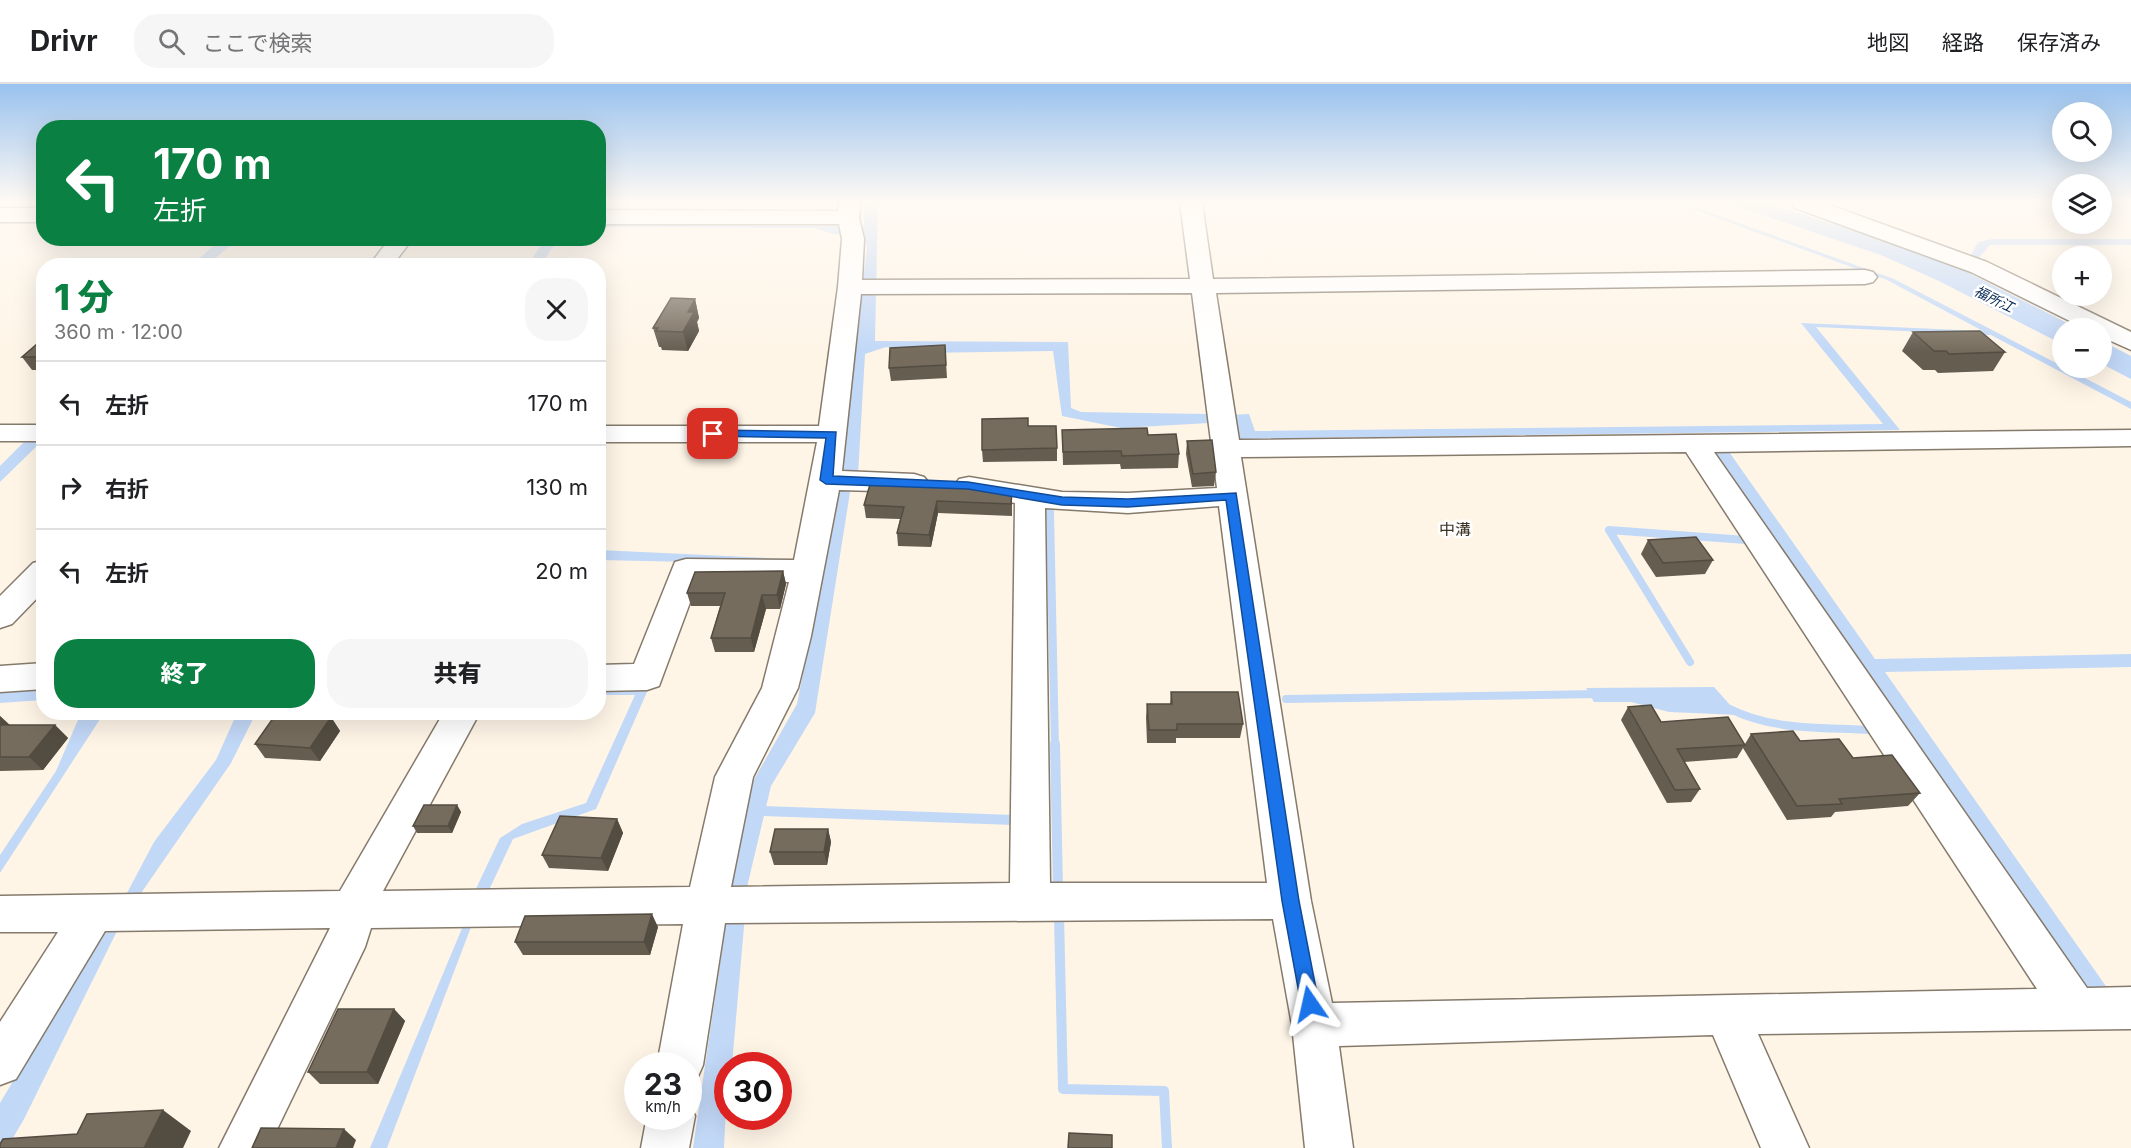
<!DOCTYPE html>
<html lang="ja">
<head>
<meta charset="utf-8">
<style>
  :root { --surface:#fff; --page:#f6f6f6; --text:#202124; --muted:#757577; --line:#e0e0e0; --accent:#0b8043 }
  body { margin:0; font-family:Inter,"Noto Sans JP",sans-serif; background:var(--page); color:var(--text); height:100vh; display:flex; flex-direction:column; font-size:22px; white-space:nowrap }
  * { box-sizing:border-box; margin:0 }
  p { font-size:20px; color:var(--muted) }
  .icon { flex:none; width:33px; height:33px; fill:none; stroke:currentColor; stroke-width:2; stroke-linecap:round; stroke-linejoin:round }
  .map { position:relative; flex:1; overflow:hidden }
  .drawer { position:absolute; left:36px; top:174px; width:570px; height:462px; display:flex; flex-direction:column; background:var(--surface); border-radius:24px; box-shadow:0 6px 24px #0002 }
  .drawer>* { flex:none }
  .top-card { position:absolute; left:36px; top:36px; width:570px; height:126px; border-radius:24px; box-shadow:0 6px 24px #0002; background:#0b8043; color:#fff; overflow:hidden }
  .buttons { position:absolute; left:2052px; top:18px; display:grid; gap:12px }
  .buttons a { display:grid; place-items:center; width:60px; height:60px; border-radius:50%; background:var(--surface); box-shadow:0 6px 24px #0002; font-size:30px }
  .speed { position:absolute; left:624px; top:968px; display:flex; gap:12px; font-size:30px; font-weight:700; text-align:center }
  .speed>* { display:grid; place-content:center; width:78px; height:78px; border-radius:50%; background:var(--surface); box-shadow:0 6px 24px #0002; line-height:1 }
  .speed small { font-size:15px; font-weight:400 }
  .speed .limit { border:9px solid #d22; background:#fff; color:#111 }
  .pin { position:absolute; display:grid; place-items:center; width:51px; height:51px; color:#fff; margin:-26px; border-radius:12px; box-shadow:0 3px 9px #0006 }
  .me { position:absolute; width:66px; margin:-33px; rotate:349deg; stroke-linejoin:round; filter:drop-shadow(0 0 4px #0008) }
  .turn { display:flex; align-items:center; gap:21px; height:126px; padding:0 18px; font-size:27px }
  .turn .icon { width:78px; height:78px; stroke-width:2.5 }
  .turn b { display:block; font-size:42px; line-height:51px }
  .round { display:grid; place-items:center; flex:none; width:63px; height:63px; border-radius:24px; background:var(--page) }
  .overview { display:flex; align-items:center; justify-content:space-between; height:102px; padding:0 18px }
  h1 { font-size:36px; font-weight:800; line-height:45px; color:var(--accent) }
  .primary-button { display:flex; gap:12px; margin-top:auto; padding:12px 18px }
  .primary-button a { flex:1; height:69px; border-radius:24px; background:var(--accent); color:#fff; font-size:24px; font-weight:800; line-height:69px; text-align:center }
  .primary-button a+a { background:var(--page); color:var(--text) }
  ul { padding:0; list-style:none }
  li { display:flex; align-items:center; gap:18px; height:84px; padding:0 18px; border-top:2px solid var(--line) }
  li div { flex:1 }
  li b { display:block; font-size:22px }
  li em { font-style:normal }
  header { display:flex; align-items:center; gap:36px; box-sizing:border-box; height:84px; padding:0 30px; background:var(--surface); border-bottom:2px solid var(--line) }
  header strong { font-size:28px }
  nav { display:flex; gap:33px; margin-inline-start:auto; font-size:21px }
  .search { width:420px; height:54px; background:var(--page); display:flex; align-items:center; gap:15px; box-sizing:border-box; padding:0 21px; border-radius:24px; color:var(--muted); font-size:22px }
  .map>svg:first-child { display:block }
  .water { fill:#c2d8f7 }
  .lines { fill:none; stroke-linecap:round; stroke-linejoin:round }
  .stream-far1 { stroke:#c2d8f7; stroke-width:8 }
  .stream { stroke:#c2d8f7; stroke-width:10 }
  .minor-casing { stroke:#857a6b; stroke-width:3 }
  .minor { fill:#fff; fill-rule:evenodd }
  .wall { fill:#655d50 }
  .shaded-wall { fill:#534c41 }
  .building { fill:#766c5d; stroke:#534c41; stroke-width:1.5 }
  .route { fill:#1a73e8; stroke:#114b97; stroke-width:1.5 }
  .labels { text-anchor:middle; stroke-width:5; stroke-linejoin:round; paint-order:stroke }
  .far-water-label { font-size:14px; font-style:italic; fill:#062955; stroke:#fff }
  .neighbourhood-label { font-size:16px; fill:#3c3325; stroke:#fff }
</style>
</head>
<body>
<header>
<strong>Drivr</strong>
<div class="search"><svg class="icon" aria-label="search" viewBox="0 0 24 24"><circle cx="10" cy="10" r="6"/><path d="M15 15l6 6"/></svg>ここで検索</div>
<nav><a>地図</a><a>経路</a><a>保存済み</a></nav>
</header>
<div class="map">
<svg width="2131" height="1064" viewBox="0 0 2131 1064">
  <rect width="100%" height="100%" fill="#fef5e7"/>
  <g class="water">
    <path d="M864,119H878L875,257L1068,258L1071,324L1081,328L1207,330L1209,339L1121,344L1062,332L1053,267L920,269L886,263L865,270L858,391L840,387L867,164L864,153L833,150L813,144L599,143V138L835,139L843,144L861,145L864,140Z"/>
    <path d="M1676,119H1684L1894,195L2131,318V325L1991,251L1816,243L1900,346L1239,355L1230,331L1249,330L1255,347L1883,340L1801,239L1983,247L1887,196Z"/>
    <path d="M1727,119H1768L1894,160L1961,185L2077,244H2062V260L1939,197L1881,171Z"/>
    <path d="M222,154L238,155L207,181H192Z"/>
    <path d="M545,155H558L541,181H528Z"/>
    <path d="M1993,155H2131V161H1990L1977,176L1970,173L1978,158Z"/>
    <path d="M2102,257L2131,272V295L2102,280Z"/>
    <path d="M43,339V356L0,398V382Z"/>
    <path d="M1712,365H1727L1875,575L2131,570V583L1885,588L2110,908L2086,906Z"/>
    <path d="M851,402L815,629L771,702L747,803L729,804L752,699L797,620L839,403Z"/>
    <path d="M599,466L791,475L790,480L599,476Z"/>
    <path d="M650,601L596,725L513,755L488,808L473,811L500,754L522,740L586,719L635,611H599V603Z"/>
    <path d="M1714,603L1739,631L1669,628L1631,618H1594L1586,604Z"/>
    <path d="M43,606V616L0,619V608Z"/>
    <path d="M81,629H104L0,789V771L56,687Z"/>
    <path d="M237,629H256L231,679L139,812L126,811L154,758L216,676Z"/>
    <path d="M745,831L732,981H728L724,1064H693L727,832Z"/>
    <path d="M463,842L471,843L387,1064H370Z"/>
    <path d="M103,847H117L24,1035L7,1064H0V1019Z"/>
  </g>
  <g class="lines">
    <g class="stream-far1">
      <path d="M1050,428L1055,662"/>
      <path d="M1690,578L1609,446L1746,456"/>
      <path d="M1286,615L1599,610"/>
      <path d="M1730,625C1774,647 1823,643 1871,646"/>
    </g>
    <g class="stream">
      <path d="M1055,660L1058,804"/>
      <path d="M763,727L1014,736"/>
      <path d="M1059,832L1063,1005L1164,1007L1167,1064"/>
    </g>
    <g class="minor-casing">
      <g id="minor">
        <path d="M839,119H861L859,134L864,155L862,196L1190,195L1180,119H1202L1213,195L1865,186L1873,188L1877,193L1873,198L1865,200L1216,209L1239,356L2131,346V362L1714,368L2087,904L2131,903V945L1758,950L1809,1064H1761L1713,951L1339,962L1353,1064H1305L1292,941L1273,835L725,839L703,981L696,997L688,1000V981H657L683,840L371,844L365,863L268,1064H219L330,844L105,847L16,995L0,1001V938L58,848H0V812L340,807L444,628H480L383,807L690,803L715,693L762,604L789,498L698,497L659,602L647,606L598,607V581L634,580L675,478L686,475L794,476L817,358H598V342H819L838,203L842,155L839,140H598V126L838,127ZM1192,209L1217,404L1128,409L1062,408L969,393L959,395L954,402L959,409L1015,419L1010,799L731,803L753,693L798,604L811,552L839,406L914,408L924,405L929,399L924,393L914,390L842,387L861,210ZM1686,368L2037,905L1332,919L1311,817L1241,373ZM1219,422L1267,799H1050L1045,424L1128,429Z"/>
        <path d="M1792,119H1824L1987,178L2131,248V266L2102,253V244H2084L1971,188L1795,124Z"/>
        <rect x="0" y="124" width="44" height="14"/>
        <path d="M390,154H413L392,182H369Z"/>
        <rect x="0" y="341" width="44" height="16"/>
        <path d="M44,476V507L12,540L0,544V512L33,479Z"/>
        <path d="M44,579V605L0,608V582Z"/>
        <path d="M688,1017L695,1032L689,1064H641L647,1032H688Z"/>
      </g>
    </g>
    <use href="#minor" class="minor"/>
  </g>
  <g class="wall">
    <path d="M695,215L699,234L697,238L699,247L688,267L662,266L661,263H659L653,244Z"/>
    <path d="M1913,248L2005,268L1993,287L1938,289L1935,286H1923L1902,267Z"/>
    <path d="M44,254V286H32L22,273Z"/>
    <path d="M945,261L947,294L891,297L889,284Z"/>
    <path d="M1028,342L1057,364V377L983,378L982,366Z"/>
    <path d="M1062,346L1148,351L1179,370L1178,384L1121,385L1120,380L1063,381Z"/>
    <path d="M1187,357L1216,388L1214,402L1192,403L1186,370Z"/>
    <path d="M1012,407V432L938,429L931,463L898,462L897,449L900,435L866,434L864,421Z"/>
    <path d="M1648,456L1713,476L1705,490L1656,493L1641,470Z"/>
    <path d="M783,487L786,500L780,525H766L754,568H715L711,554L720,522H691L687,509Z"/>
    <path d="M1171,608L1243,640L1240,654H1176V659H1147L1146,633L1147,620H1170Z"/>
    <path d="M1628,623L1661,638L1745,660L1751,650L1800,657L1853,674L1920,709L1908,722L1835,728L1831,733L1787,736L1743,664L1737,674L1684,678L1700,705L1691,718L1667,719L1621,636Z"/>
    <path d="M0,632L9,641H55L68,654L43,686L0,687Z"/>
    <path d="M331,633L340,647L320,677L265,674L255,660Z"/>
    <path d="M457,721L461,728L452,749H417L413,742Z"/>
    <path d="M617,735L623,749L608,787L549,784L542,771Z"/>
    <path d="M828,745L831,758L827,781H774L770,768Z"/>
    <path d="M658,843L650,871H523L515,858Z"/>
    <path d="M394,925L405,937L378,1000H320L308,988Z"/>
  </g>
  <g class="shaded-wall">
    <path d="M695,215L699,234L697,238L699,247L688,267L683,248L688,228Z"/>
    <path d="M937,417L938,429L931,463L929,451Z"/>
    <path d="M783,487L786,500L780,525L777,511Z"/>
    <path d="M762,511L766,525L754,568L751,554Z"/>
    <path d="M0,632L10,641L0,653Z"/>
    <path d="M331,633L340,647L320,677L310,664Z"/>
    <path d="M55,641L68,654L43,686L29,673Z"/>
    <path d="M457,721L461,728L452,749L448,742Z"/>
    <path d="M617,735L623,749L608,787L601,774Z"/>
    <path d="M828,745L831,758L827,781L824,768Z"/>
    <path d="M652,830L658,843L650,871L644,858Z"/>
    <path d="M394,925L405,937L378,1000L367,988Z"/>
    <path d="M163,1026L191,1047L183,1064H144Z"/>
    <path d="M344,1045L356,1056L353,1064H336Z"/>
  </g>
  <g class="building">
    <path d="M671,214L695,215L688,228H694L683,248L656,247L658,244H653Z"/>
    <path d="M1980,247L2005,268L1949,270L1946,267H1934L1913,248Z"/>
    <path d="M44,254V273H22Z"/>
    <path d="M945,261L946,281L889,284L890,264Z"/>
    <path d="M1028,334V342H1056L1057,364L982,366V335Z"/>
    <path d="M1147,344L1148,351L1176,350L1179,370L1122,372L1121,367L1063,368L1062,346Z"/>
    <path d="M1212,356L1216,388L1193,390L1187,357Z"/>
    <path d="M871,397L967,400L1012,407L1011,420L937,417L929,451L897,449L904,423L864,421Z"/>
    <path d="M1696,453L1713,476L1663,479L1648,456Z"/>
    <path d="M783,487L777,511H762L751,554H711L725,509H687L695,488Z"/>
    <path d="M1171,608H1238L1243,640H1177V646H1149L1147,620H1172Z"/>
    <path d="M1651,621L1661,638L1728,633L1745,661L1677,665L1700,705L1675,706L1628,623Z"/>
    <path d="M276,630L331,633L310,664L255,660Z"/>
    <path d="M0,641H55L29,673H0Z"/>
    <path d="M1793,647L1800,657L1839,655L1853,674L1892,671L1920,709L1839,715L1842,720L1797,722L1751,650Z"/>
    <path d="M424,721H457L448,742H413Z"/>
    <path d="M560,732L617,735L601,774L542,771Z"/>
    <path d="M775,745H828L824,768H770Z"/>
    <path d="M652,830L644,858H515L525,832Z"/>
    <path d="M338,925H394L367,988H308Z"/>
    <path d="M163,1026L144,1064H0V1060L3,1055L77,1050L87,1030Z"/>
    <path d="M261,1044L344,1045L336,1064H252Z"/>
    <path d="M1069,1049L1112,1051V1064H1068Z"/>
  </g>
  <linearGradient id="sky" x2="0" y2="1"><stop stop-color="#99c2ee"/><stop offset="0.44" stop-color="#fffaf4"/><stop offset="1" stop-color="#fffaf4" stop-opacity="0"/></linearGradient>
  <rect width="2131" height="268" fill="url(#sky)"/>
  <path class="route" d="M713,346L836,348L833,392L968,398L1062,413L1128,415L1236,409L1299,817L1319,920L1316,926L1310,929L1303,926L1301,920L1282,817L1226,416L1128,423L1062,421L968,405L826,400L820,396L826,354L709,352L707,350Z"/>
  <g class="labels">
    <g class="far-water-label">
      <text transform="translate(1994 215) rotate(26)" y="5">福所江</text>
    </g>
    <g class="neighbourhood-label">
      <text x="1455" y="451">中溝</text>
    </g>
  </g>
</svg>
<div class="buttons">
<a><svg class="icon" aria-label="search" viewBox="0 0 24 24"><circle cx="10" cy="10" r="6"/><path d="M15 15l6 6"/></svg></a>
<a><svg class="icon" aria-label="layers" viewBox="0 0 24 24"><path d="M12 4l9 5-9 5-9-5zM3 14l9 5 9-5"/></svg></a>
<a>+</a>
<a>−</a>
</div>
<div class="speed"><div>23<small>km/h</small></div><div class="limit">30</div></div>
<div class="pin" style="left:713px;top:350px;background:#d93025"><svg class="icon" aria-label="arrive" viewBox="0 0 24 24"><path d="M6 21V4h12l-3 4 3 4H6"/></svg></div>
<svg class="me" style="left:1310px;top:920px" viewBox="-20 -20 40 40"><path d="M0-17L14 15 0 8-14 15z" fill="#1a73e8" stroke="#fff" stroke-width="4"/></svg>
<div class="top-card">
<div class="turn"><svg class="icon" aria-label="left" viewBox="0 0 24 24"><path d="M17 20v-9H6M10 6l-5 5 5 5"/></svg><div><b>170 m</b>左折</div></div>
</div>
<section class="drawer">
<div class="overview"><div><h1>1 分</h1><p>360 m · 12:00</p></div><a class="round"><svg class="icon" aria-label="close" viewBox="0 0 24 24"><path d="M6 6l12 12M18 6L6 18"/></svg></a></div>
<ul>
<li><svg class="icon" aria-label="left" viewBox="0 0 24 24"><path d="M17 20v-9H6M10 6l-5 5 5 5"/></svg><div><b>左折</b></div><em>170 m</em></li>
<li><svg class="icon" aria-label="right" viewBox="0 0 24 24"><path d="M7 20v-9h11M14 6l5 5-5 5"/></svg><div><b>右折</b></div><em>130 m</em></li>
<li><svg class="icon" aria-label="left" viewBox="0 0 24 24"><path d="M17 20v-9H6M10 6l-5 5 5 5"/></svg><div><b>左折</b></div><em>20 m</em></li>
</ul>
<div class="primary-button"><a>終了</a><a>共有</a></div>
</section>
</div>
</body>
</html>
